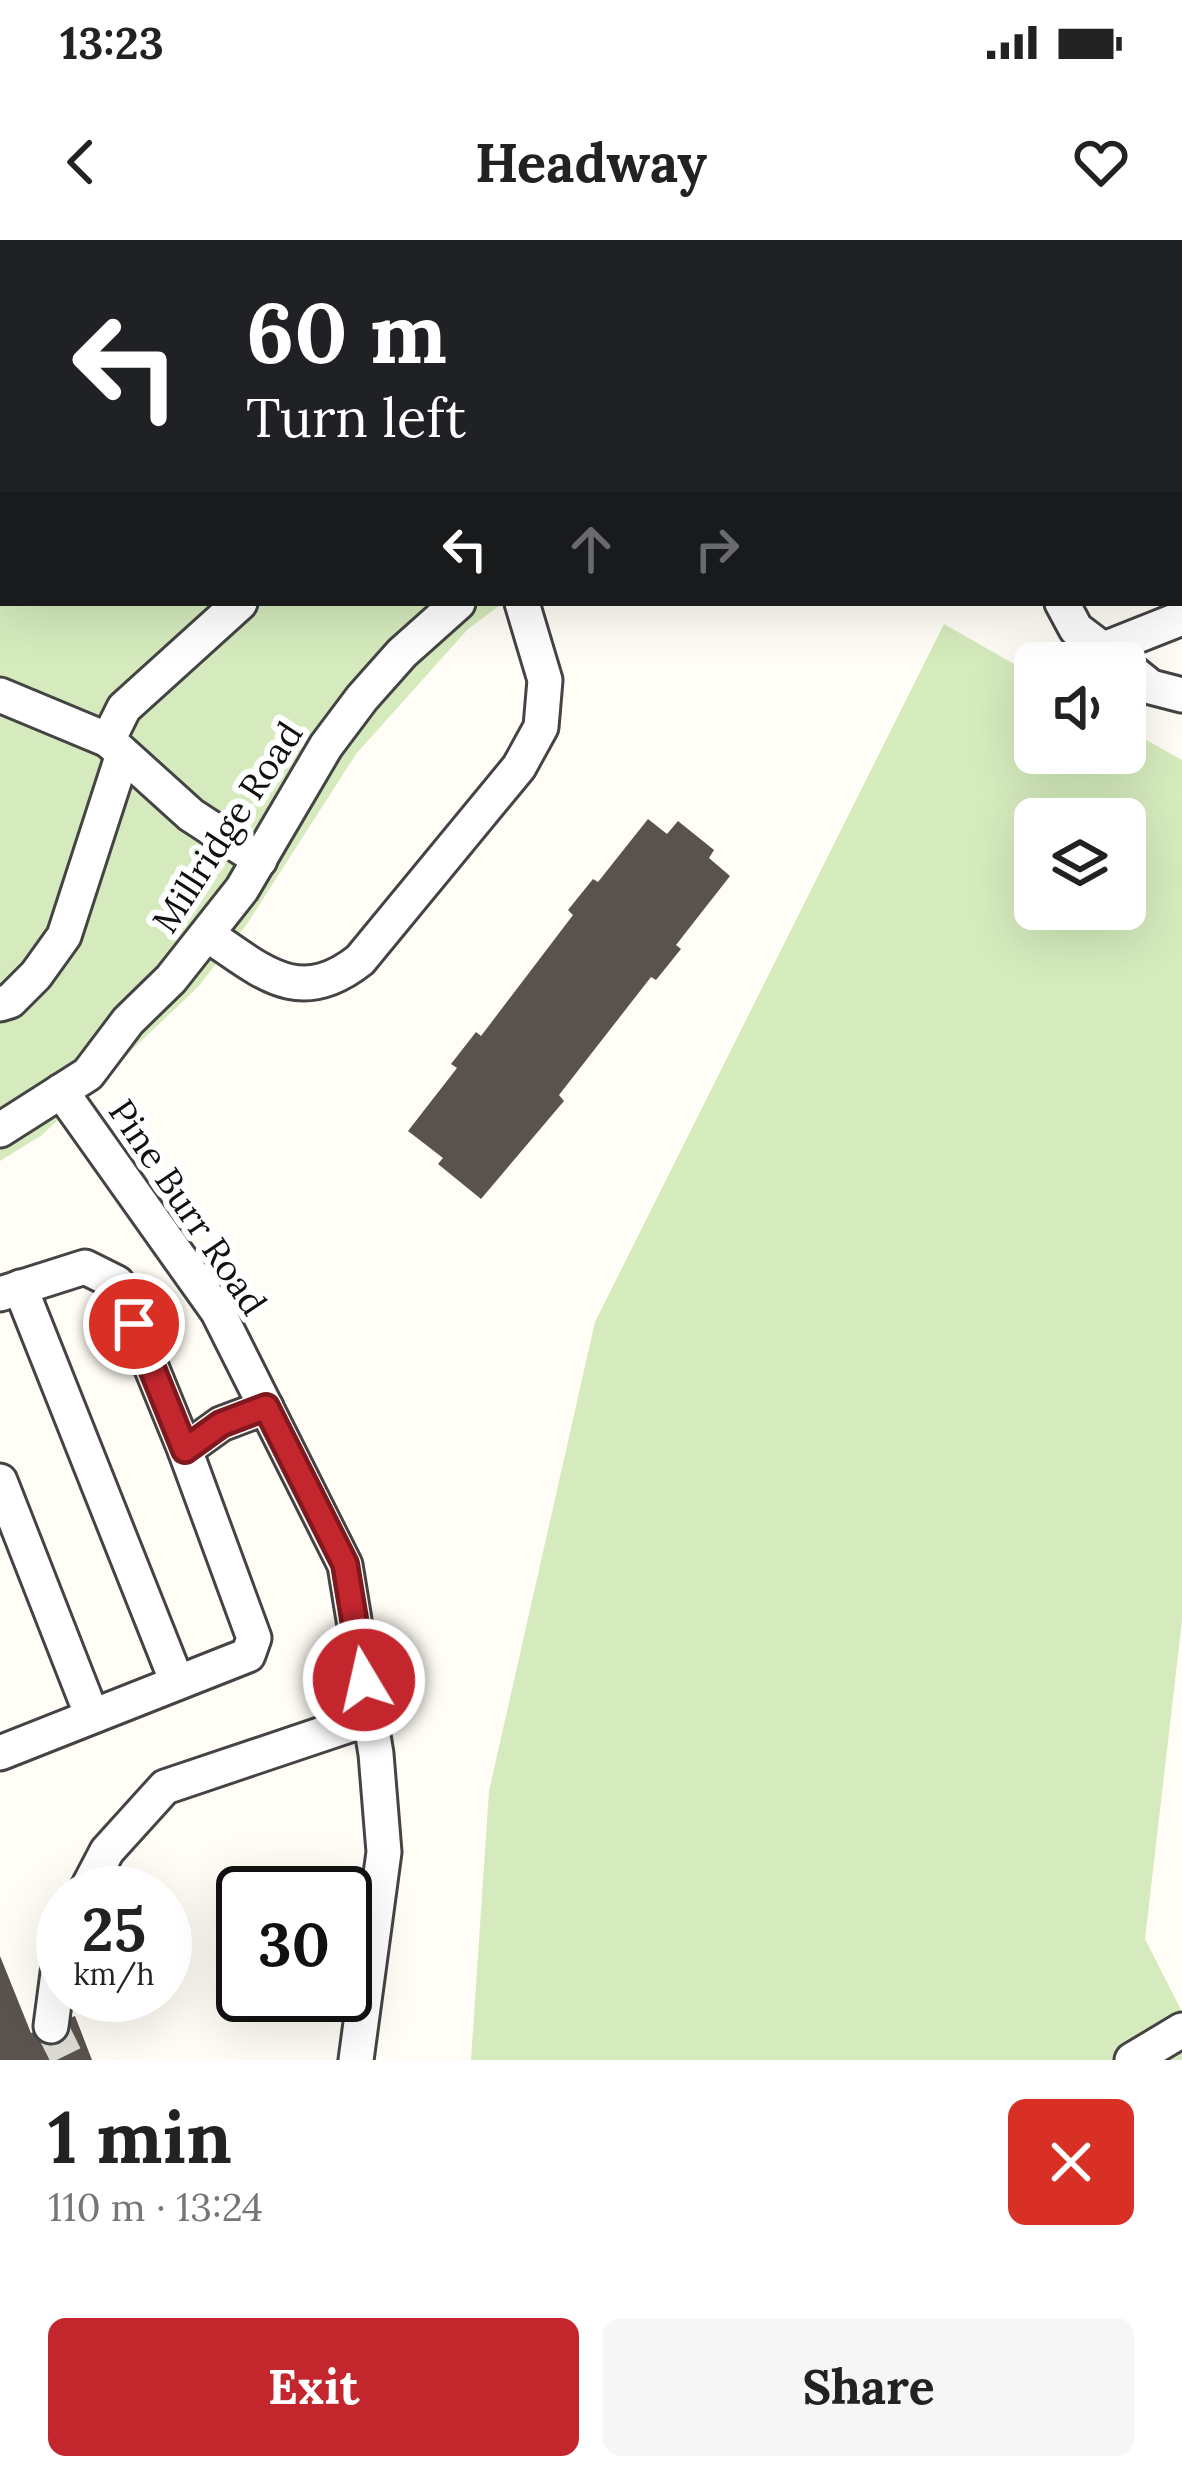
<!DOCTYPE html>
<html lang="en">
<head>
<meta charset="utf-8">
<style>
  :root { --surface:#fff; --page:#f6f6f6; --text:#222; --muted:#767676; --accent:#c4262e }
  body { margin:0; font-family:Lora,serif; background:var(--page); color:var(--text); height:100vh; display:flex; flex-direction:column; font-size:45px; white-space:nowrap }
  * { box-sizing:border-box; margin:0 }
  p { font-size:39px; color:var(--muted) }
  .icon { flex:none; width:66px; height:66px; fill:none; stroke:currentColor; stroke-width:2; stroke-linecap:round; stroke-linejoin:round }
  .map { position:relative; height:1820px; overflow:hidden }
  .sheet { display:flex; flex-direction:column; background:var(--surface); flex:1 }
  .sheet>* { flex:none }
  .hud { position:absolute; left:0px; top:0px; width:1182px; height:366px; box-shadow:0 12px 48px #0002; background:#202124; color:#fff; overflow:hidden }
  .buttons { position:absolute; left:1014px; top:402px; display:grid; gap:24px }
  .buttons a { display:grid; place-items:center; width:132px; height:132px; border-radius:18px; background:var(--surface); box-shadow:0 12px 48px #0002; font-size:60px }
  .speed { position:absolute; left:36px; top:1626px; display:flex; gap:24px; font-size:60px; font-weight:700; text-align:center }
  .speed>* { display:grid; place-content:center; width:156px; height:156px; border-radius:50%; background:var(--surface); box-shadow:0 12px 48px #0002; line-height:1 }
  .speed small { font-size:30px; font-weight:400 }
  .speed .limit { border:6px solid #111; border-radius:18px; background:#fff; color:#111 }
  .pin { position:absolute; display:grid; place-items:center; width:102px; height:102px; color:#fff; margin:-51px; border:6px solid #fff; border-radius:50%; box-shadow:0 3px 12px #0007 }
  .me { position:absolute; width:132px; margin:-66px; rotate:351deg; stroke-linejoin:round; filter:drop-shadow(0 0 9px #0008) }
  .turn { display:flex; align-items:center; gap:42px; height:252px; padding:0 48px; font-size:54px }
  .turn .icon { width:156px; height:156px; stroke-width:2.5 }
  .turn b { display:block; font-size:84px; line-height:102px }
  .lanes { display:flex; align-items:center; height:114px; padding:0 48px; background:#0003; justify-content:center; gap:60px; direction:ltr }
  .lanes .off { opacity:.35 }
  .round { display:grid; place-items:center; flex:none; width:126px; height:126px; border-radius:18px; background:var(--page) }
  .summary { display:flex; align-items:center; justify-content:space-between; height:204px; padding:0 48px }
  h1 { font-size:72px; font-weight:800; line-height:90px }
  .button { display:flex; gap:24px; margin-top:auto; padding:24px 48px }
  .button a { flex:1; height:138px; border-radius:18px; background:var(--accent); color:#fff; font-size:48px; font-weight:800; line-height:138px; text-align:center }
  .button a+a { background:var(--page); color:var(--text) }
  .status { display:flex; justify-content:space-between; align-items:center; height:84px; padding:0 60px; background:var(--surface); direction:ltr }
  .status svg { height:33px; fill:currentColor }
  header { display:flex; justify-content:space-between; align-items:center; height:156px; padding:0 48px; background:var(--surface); font-size:54px; font-weight:800 }
  .map>svg:first-child { display:block }
  .green { fill:#d5ebbd; fill-rule:evenodd }
  .building { fill:#5a524d }
  .lines { fill:none; stroke-linecap:round; stroke-linejoin:round }
  .minor-tunnel { stroke:#dbdad3; stroke-width:33; stroke-dasharray:33 16; stroke-linecap:butt }
  .minor-casing { stroke:#444; stroke-width:39 }
  .minor { stroke:#fff; stroke-width:33 }
  .route-casing { stroke:#7f191e; stroke-width:30 }
  .route { stroke:#c4262e; stroke-width:21 }
  .labels { text-anchor:middle; stroke-width:12; stroke-linejoin:round; paint-order:stroke }
  .street-label { font-size:36px; fill:#111; stroke:#fff }
</style>
</head>
<body>
<div class="status"><b>13:23</b><svg viewBox="0 0 49 12"><path d="M0 12V9h3v3zM5 12V6h3v6zM10 12V3h3v9zM15 12V0h3v12zM26 1h20v11H26zM47 4h2v5h-2z"/></svg></div>
<header><svg class="icon" aria-label="back" viewBox="0 0 24 24"><path d="M15 5l-7 7 7 7"/></svg>Headway<svg class="icon" aria-label="heart" viewBox="0 0 24 24"><path d="M12 20l-8-8c-3-5 5-10 8-4 3-6 11-1 8 4z"/></svg></header>
<div class="map">
<svg width="1182" height="1820" viewBox="0 0 1182 1820">
  <rect width="100%" height="100%" fill="#fffdf5"/>
  <g class="green">
    <path d="M0,0H1173L3,3V363H503L468,389L356,514L247,684L198,747L42,895L0,921Z"/>
    <path d="M944,384L1035,436V513H1125V488L1182,520V1381L1145,1699L1182,1772V1820H471L489,1551L595,1082ZM1035,579H1125V669H1035Z"/>
  </g>
  <g class="building">
    <path d="M648,579L667,594L678,581L714,610L709,618L730,636L676,705L681,709L656,740L651,737L559,855L564,861L481,959L438,924L443,918L408,891L457,828L451,824L476,792L481,796L573,675L568,670L593,639L598,642Z"/>
    <path d="M0,1716L31,1793L75,1776L92,1820H0Z"/>
  </g>
  <g class="lines">
    <path class="minor-tunnel" d="M51,1786L68,1820"/>
    <g class="minor-casing">
      <g id="minor">
        <path d="M716,0L718,3"/>
        <path d="M611,3L613,0"/>
        <path d="M1141,3L1142,0"/>
        <path d="M1179,69L1182,71"/>
        <path d="M1179,136L1182,133"/>
        <path d="M1179,212L1182,209"/>
        <path d="M240,363L124,468L108,500L191,575L260,620"/>
        <path d="M1062,363L1076,389L1121,423"/>
        <path d="M1104,409L1182,378"/>
        <path d="M1125,426L1151,447L1182,455"/>
        <path d="M0,455L108,500"/>
        <path d="M208,695C263,732 299,768 360,720L519,527L541,487L545,440L522,363"/>
        <path d="M0,764L10,761L36,735L64,696L123,514"/>
        <path d="M61,851L218,1072L345,1325L376,1514L384,1612L356,1820"/>
        <path d="M0,890L88,834L128,781L171,739L242,649L326,506L362,458L402,413L458,363"/>
        <path d="M20,1047L177,1442"/>
        <path d="M0,1054L85,1027L117,1043L185,1210L254,1398L248,1415L0,1513"/>
        <path d="M185,1210L221,1184L266,1167"/>
        <path d="M0,1241L92,1476"/>
        <path d="M85,1653L107,1611L165,1547L370,1478"/>
        <path d="M51,1786L63,1695"/>
        <path d="M1132,1820L1182,1790"/>
      </g>
    </g>
    <use href="#minor" class="minor"/>
  </g>
  <g class="lines">
    <g class="route-casing">
      <path id="route" d="M134,1084L185,1210L221,1184L266,1167L345,1324L364,1440"/>
    </g>
    <use href="#route" class="route"/>
  </g>
  <g class="labels">
    <g class="street-label">
      <text transform="translate(227 587) rotate(-57)" y="13">Millridge Road</text>
      <text transform="translate(188 967) rotate(56)" y="13">Pine Burr Road</text>
    </g>
  </g>
</svg>
<div class="buttons">
<a><svg class="icon" aria-label="sound" viewBox="0 0 24 24"><path d="M4 9h4l5-4v14l-5-4H4zM17 9q2 3 0 6"/></svg></a>
<a><svg class="icon" aria-label="layers" viewBox="0 0 24 24"><path d="M12 4l9 5-9 5-9-5zM3 14l9 5 9-5"/></svg></a>
</div>
<div class="speed"><div>25<small>km/h</small></div><div class="limit">30</div></div>
<div class="pin" style="left:134px;top:1084px;background:#d93025"><svg class="icon" aria-label="arrive" viewBox="0 0 24 24"><path d="M6 21V4h12l-3 4 3 4H6"/></svg></div>
<svg class="me" style="left:364px;top:1440px" viewBox="-20 -20 40 40"><circle r="17" fill="#c4262e" stroke="#fff" stroke-width="3"/><path d="M0-11L8 9 0 5-8 9z" fill="#fff"/></svg>
<div class="hud">
<div class="turn"><svg class="icon" aria-label="left" viewBox="0 0 24 24"><path d="M17 20v-9H6M10 6l-5 5 5 5"/></svg><div><b>60 m</b>Turn left</div></div>
<div class="lanes"><svg class="icon" aria-label="left" viewBox="0 0 24 24"><path d="M17 20v-9H6M10 6l-5 5 5 5"/></svg><svg class="icon off" aria-label="ahead" viewBox="0 0 24 24"><path d="M12 20V5M6 11l6-6 6 6"/></svg><svg class="icon off" aria-label="right" viewBox="0 0 24 24"><path d="M7 20v-9h11M14 6l5 5-5 5"/></svg></div>
</div>
</div>
<section class="sheet">
<div class="summary"><div><h1>1 min</h1><p>110 m · 13:24</p></div><a class="round" style="background:#d93025;color:#fff"><svg class="icon" aria-label="close" viewBox="0 0 24 24"><path d="M6 6l12 12M18 6L6 18"/></svg></a></div>
<div class="button"><a>Exit</a><a>Share</a></div>
</section>
</body>
</html>
